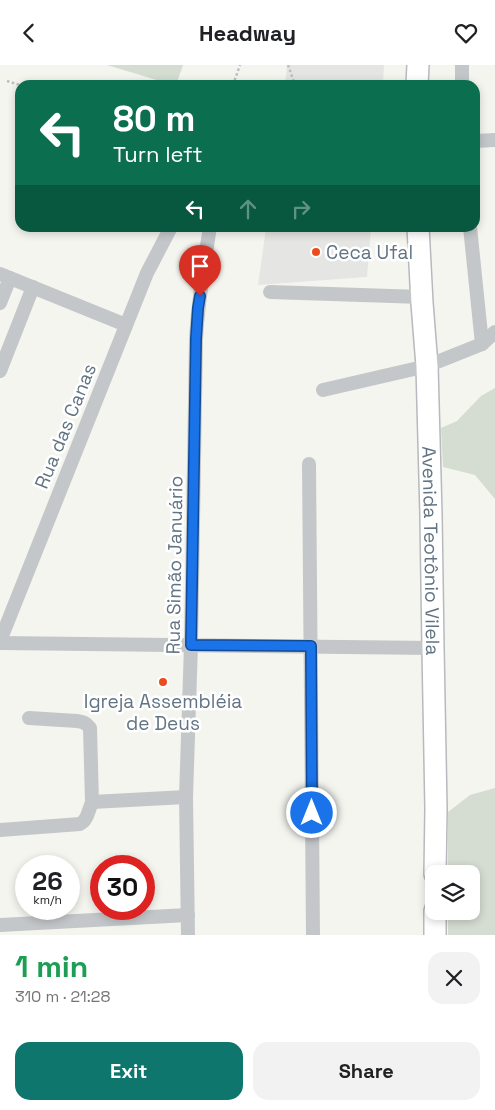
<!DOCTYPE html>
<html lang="en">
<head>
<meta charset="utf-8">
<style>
  :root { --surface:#fff; --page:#f2f2f2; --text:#202124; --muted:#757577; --accent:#0f766e }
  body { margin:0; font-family:"Space Grotesk",sans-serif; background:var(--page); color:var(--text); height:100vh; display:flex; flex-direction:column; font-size:19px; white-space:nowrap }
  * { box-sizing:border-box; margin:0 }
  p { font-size:16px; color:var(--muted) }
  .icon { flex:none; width:28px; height:28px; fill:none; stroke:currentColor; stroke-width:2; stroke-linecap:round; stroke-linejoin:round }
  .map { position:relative; height:870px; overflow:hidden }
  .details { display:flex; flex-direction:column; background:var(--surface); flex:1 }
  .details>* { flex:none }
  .top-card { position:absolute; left:15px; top:15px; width:465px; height:152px; border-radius:15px; box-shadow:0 2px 8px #0003; background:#0b6e4f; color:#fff; overflow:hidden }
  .tools { position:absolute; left:425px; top:800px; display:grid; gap:10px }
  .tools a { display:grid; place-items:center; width:55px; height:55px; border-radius:10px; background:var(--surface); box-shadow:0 2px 8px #0003; font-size:25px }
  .speed { position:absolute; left:15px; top:790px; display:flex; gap:10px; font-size:25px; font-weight:700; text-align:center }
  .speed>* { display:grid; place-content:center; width:65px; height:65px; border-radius:50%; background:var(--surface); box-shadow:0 2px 8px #0003; line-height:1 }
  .speed small { font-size:12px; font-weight:400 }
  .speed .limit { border:8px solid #d22; background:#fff; color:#111 }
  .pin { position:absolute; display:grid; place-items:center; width:42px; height:42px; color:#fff; margin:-51px -21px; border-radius:50% 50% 50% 0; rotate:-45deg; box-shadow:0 0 5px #0007 }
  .pin .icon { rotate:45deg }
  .me { position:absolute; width:55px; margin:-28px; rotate:0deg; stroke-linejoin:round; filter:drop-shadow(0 0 4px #0008) }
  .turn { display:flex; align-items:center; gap:18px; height:105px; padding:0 15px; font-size:22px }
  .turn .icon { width:65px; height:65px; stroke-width:2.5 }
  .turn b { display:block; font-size:35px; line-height:42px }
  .lanes { display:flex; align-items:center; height:48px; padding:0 15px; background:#0003; justify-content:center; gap:25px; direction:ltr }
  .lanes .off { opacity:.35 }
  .round { display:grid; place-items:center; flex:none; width:52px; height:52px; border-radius:15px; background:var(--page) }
  .summary { display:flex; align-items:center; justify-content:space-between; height:85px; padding:0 15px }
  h1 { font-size:30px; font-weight:700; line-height:38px; color:#1e9e55 }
  .primary-button { display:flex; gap:10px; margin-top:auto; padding:10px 15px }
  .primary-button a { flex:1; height:58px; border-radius:15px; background:var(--accent); color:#fff; font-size:20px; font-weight:700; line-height:58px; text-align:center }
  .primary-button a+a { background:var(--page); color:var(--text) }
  header { display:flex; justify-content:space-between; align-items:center; height:65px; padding:0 15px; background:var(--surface); font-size:22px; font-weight:700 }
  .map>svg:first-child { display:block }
  .built { fill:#e5e6e4 }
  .green { fill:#d5dcd1 }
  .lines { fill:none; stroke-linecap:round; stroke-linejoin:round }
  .primary-casing { stroke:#b6babe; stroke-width:24 }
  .path { stroke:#bdbfc1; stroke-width:2.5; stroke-dasharray:2.5 2.5; stroke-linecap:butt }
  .minor { stroke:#c4c7ca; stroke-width:14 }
  .primary { stroke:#fff; stroke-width:21 }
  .route-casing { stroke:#114b97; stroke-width:12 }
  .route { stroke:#1a73e8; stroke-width:9 }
  .poi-dot { fill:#ea4c1b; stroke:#fff; stroke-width:2 }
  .labels { text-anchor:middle; stroke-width:5; stroke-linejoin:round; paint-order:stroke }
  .poi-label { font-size:19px; fill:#627483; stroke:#fff; text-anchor:start }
  .street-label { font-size:19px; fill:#627483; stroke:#fff }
</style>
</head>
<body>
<header><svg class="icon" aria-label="back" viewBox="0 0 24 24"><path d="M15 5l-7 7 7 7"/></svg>Headway<svg class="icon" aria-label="heart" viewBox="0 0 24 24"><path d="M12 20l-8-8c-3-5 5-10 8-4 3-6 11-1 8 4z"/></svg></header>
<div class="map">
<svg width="495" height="870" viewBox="0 0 495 870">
  <rect width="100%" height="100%" fill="#f5f5f0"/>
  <g class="built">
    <path d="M287,0H384L383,20H285Z"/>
    <path d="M266,163H371L367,212L258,220Z"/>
  </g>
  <g class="green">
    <path d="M107,0H183L176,20H173Z"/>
    <path d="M495,323V434L475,410L443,402L441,363L457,356L481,331Z"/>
    <path d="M495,723V870H448V846H471V809H448V747L470,730Z"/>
  </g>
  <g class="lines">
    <g class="primary-casing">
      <g id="primary">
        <path d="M417,20L418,0"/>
        <path id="s1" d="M418,162L422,238L427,301L431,450L433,583L436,744L435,809"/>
        <path d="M435,846V870"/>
      </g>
    </g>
    <g class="path">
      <path d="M288,0L295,20"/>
      <path d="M7,16L20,20"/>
      <path d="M233,20L240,0"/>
    </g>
    <g class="minor">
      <path d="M462,20V0"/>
      <path d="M475,76L495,75"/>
      <path d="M470,162L482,279"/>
      <path d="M0,209L126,260"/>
      <path d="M270,227L422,232"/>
      <path d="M0,238L10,213"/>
      <path d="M0,306L33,222"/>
      <path d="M323,325L427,301L482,279L495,267"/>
      <path d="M309,399L313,870"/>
      <path d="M0,576L147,208L171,162"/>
      <path d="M0,578L433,583"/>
      <path d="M92,737L186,732"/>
      <path d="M0,765L80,759L84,756L87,751L92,737L90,663C86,658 84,657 77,656L29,653"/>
      <path d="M0,860L188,850"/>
      <path d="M188,870L186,732L191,580L196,274C198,236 204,200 210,162"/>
    </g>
    <use href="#primary" class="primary"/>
  </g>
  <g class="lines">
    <g class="route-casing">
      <path id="route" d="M200,231L198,243L196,274L191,580L311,581L312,748"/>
    </g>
    <use href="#route" class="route"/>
  </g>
  <g class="poi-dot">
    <circle cx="316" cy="187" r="5"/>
    <circle cx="163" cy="617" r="5"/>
  </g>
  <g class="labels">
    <g class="poi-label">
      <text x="326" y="194">Ceca Ufal</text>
      <text x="163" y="643" text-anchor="middle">Igreja Assembléia<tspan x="163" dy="22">de Deus</tspan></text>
    </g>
    <g class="street-label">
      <text transform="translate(65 361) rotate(-68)" y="7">Rua das Canas</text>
      <text dy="7" stroke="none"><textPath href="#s1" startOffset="324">Avenida Teotônio Vilela</textPath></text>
      <text transform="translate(174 500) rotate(-89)" y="7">Rua Simão Januário</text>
    </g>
  </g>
</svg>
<div class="tools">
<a><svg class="icon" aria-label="layers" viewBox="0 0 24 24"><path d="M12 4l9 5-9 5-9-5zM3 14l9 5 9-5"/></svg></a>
</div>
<div class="speed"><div>26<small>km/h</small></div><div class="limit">30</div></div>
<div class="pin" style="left:200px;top:231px;background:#d93025"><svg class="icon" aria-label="arrive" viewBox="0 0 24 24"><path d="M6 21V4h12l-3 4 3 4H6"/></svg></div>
<svg class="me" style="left:312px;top:748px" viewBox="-20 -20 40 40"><circle r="17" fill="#1a73e8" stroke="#fff" stroke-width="3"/><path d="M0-11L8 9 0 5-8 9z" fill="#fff"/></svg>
<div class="top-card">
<div class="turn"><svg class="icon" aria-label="left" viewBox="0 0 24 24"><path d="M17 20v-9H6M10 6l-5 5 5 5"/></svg><div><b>80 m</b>Turn left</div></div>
<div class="lanes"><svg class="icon" aria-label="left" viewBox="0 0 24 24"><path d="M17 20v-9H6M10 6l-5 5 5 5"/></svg><svg class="icon off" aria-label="ahead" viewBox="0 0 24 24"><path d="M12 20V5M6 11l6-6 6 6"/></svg><svg class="icon off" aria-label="right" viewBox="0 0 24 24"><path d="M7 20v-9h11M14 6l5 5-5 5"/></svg></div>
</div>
</div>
<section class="details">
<div class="summary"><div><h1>1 min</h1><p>310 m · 21:28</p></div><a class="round"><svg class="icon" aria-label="close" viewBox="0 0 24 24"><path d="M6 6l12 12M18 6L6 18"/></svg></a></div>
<div class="primary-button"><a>Exit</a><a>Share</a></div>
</section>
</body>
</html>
